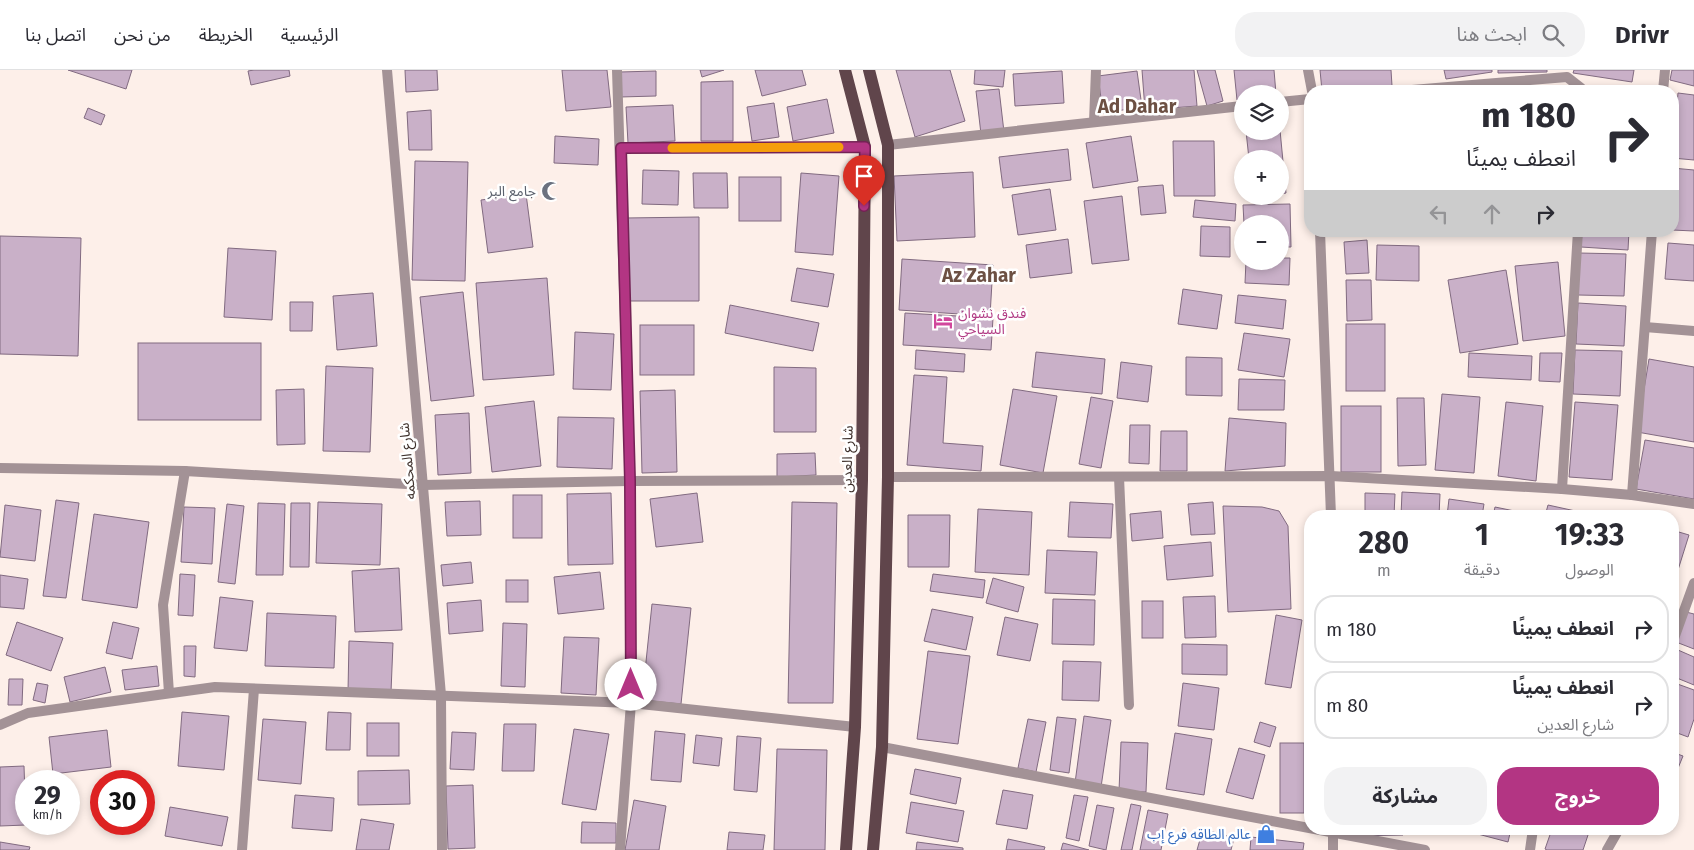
<!DOCTYPE html>
<html lang="ar">
<head>
<meta charset="utf-8">
<style>
  :root { --surface:#fff; --page:#f2f2f3; --text:#2b2b33; --muted:#7c7c81; --line:#e1e1e2; --accent:#b33583 }
  body { margin:0; font-family:"Fira Sans","Noto Sans Arabic",sans-serif; background:var(--page); color:var(--text); direction:rtl; height:100vh; display:flex; flex-direction:column; font-size:19px; white-space:nowrap }
  * { box-sizing:border-box; margin:0 }
  p { font-size:16px; color:var(--muted) }
  .icon { flex:none; width:28px; height:28px; fill:none; stroke:currentColor; stroke-width:2; stroke-linecap:round; stroke-linejoin:round }
  .map { position:relative; flex:1; overflow:hidden; direction:ltr }
  .details { position:absolute; left:1304px; top:440px; width:375px; height:325px; display:flex; flex-direction:column; background:var(--surface); border-radius:20px; box-shadow:0 2px 8px #0003; direction:rtl }
  .details>* { flex:none }
  .guide { position:absolute; left:1304px; top:15px; width:375px; height:152px; border-radius:20px; box-shadow:0 2px 8px #0003; direction:rtl; background:#fff; color:var(--text); overflow:hidden }
  .fabs { position:absolute; left:1234px; top:15px; display:grid; gap:10px }
  .fabs a { display:grid; place-items:center; width:55px; height:55px; border-radius:50%; background:var(--surface); box-shadow:0 2px 8px #0003; font-size:25px }
  .speed { position:absolute; left:15px; top:700px; display:flex; gap:10px; font-size:25px; font-weight:700; text-align:center }
  .speed>* { display:grid; place-content:center; width:65px; height:65px; border-radius:50%; background:var(--surface); box-shadow:0 2px 8px #0003; line-height:1 }
  .speed small { font-size:12px; font-weight:400 }
  .speed .limit { border:8px solid #d22; background:#fff; color:#111 }
  .pin { position:absolute; display:grid; place-items:center; width:42px; height:42px; color:#fff; margin:-51px -21px; border-radius:50% 50% 50% 0; rotate:-45deg; box-shadow:0 0 5px #0007 }
  .pin .icon { rotate:45deg }
  .me { position:absolute; width:55px; margin:-28px; rotate:0deg; stroke-linejoin:round; filter:drop-shadow(0 0 4px #0008) }
  .turn { display:flex; align-items:center; gap:18px; height:105px; padding:0 20px; font-size:22px }
  .turn .icon { width:65px; height:65px; stroke-width:2.5 }
  .turn b { display:block; font-size:35px; line-height:42px }
  .lanes { display:flex; align-items:center; height:48px; padding:0 20px; background:#0003; justify-content:center; gap:25px; direction:ltr }
  .lanes .off { opacity:.35 }
  .eta { display:flex; justify-content:space-evenly; align-items:center; height:85px; text-align:center }
  .eta b { font-size:30px; font-weight:700; line-height:35px }
  .button { display:flex; gap:10px; margin-top:auto; padding:10px 20px }
  .button a { flex:1; height:58px; border-radius:20px; background:var(--accent); color:#fff; font-size:20px; font-weight:700; line-height:58px; text-align:center }
  .button a+a { background:var(--page); color:var(--text) }
  ul { padding:0; list-style:none }
  li { display:flex; align-items:center; gap:15px; height:68px; margin:0 10px 8px; padding:0 10px; border:2px solid var(--line); border-radius:20px }
  li div { flex:1 }
  li b { display:block; font-size:19px }
  li em { font-style:normal }
  header { display:flex; align-items:center; gap:30px; box-sizing:border-box; height:70px; padding:0 25px; background:var(--surface); border-bottom:1px solid var(--line) }
  header strong { font-size:24px }
  nav { display:flex; gap:28px; margin-inline-start:auto; font-size:18px }
  .search { width:350px; height:45px; background:var(--page); display:flex; align-items:center; gap:12px; box-sizing:border-box; padding:0 18px; border-radius:20px; color:var(--muted); font-size:19px }
  .map>svg:first-child { display:block }
  .building { fill:#c9b0c8; stroke:#816a80 }
  .lines { fill:none; stroke-linecap:round; stroke-linejoin:round }
  .minor { stroke:#a39296; stroke-width:10 }
  .primary { stroke:#60454b; stroke-width:12 }
  .route-casing { stroke:#742255; stroke-width:12 }
  .route { stroke:#b33583; stroke-width:9 }
  .slow { stroke:#f59e0b; stroke-width:9 }
  .labels { text-anchor:middle; stroke-width:5; stroke-linejoin:round; paint-order:stroke }
  .worship-label { font-size:14px; fill:#5b616d; stroke:#fff; text-anchor:end }
  .hotel-label { font-size:14px; fill:#b23c85; stroke:#fff; text-anchor:start }
  .street-label { font-size:14px; fill:#3e302b; stroke:#fff }
  .shop-label { font-size:14px; fill:#366cbe; stroke:#fff; text-anchor:end }
  .district-label { font-size:19px; font-weight:bold; fill:#6c5043; stroke:#fff }
</style>
</head>
<body>
<header>
<strong>Drivr</strong>
<div class="search"><svg class="icon" aria-label="search" viewBox="0 0 24 24"><circle cx="10" cy="10" r="6"/><path d="M15 15l6 6"/></svg>ابحث هنا</div>
<nav><a>الرئيسية</a><a>الخريطة</a><a>من نحن</a><a>اتصل بنا</a></nav>
</header>
<div class="map">
<svg width="1694" height="780" viewBox="0 0 1694 780">
  <rect width="100%" height="100%" fill="#fdefe9"/>
  <g class="building">
    <path d="M68,0H132L126,19Z"/>
    <path d="M254,0H289L290,6L251,15L248,1Z"/>
    <path d="M405,0H437L438,20L406,22Z"/>
    <path d="M562,0H607L611,37L566,41Z"/>
    <path d="M700,0H724L702,7Z"/>
    <path d="M755,0H802L806,15L762,26Z"/>
    <path d="M896,0H950L965,51L915,67Z"/>
    <path d="M975,0H1005L1003,17L974,14Z"/>
    <path d="M1142,0H1194L1197,36L1145,40Z"/>
    <path d="M1197,0H1215L1223,31L1207,36Z"/>
    <path d="M1234,0H1274L1276,24H1242V30H1237Z"/>
    <path d="M1320,0H1391L1392,16L1346,21H1322Z"/>
    <path d="M1444,0H1492V2L1446,9Z"/>
    <path d="M1498,0H1547V2L1498,3Z"/>
    <path d="M1574,0H1634L1632,12L1573,3Z"/>
    <path d="M1672,0H1694V16L1670,10Z"/>
    <path d="M656,1V26L620,27V2Z"/>
    <path d="M1062,1L1064,33L1015,36L1013,4Z"/>
    <path d="M1137,1L1142,37L1103,43L1098,6Z"/>
    <path d="M733,11V71H701V12Z"/>
    <path d="M1594,17L1640,21H1594Z"/>
    <path d="M999,19L1004,62L981,64L976,21Z"/>
    <path d="M1678,23L1694,25V90L1672,88Z"/>
    <path d="M827,29L834,63L793,71L787,37Z"/>
    <path d="M774,33L779,67L752,71L747,37Z"/>
    <path d="M673,35L675,71L628,73L626,37Z"/>
    <path d="M88,38L105,45L101,55L84,48Z"/>
    <path d="M431,40L432,80H409L407,42Z"/>
    <path d="M1280,60L1286,123L1280,124V89H1249L1246,61Z"/>
    <path d="M555,66L599,69L598,95L554,93Z"/>
    <path d="M1131,66L1138,111L1093,118L1086,73Z"/>
    <path d="M1173,71H1214L1215,126H1174Z"/>
    <path d="M1068,79L1071,110L1003,118L999,87Z"/>
    <path d="M415,91L468,92L465,211L412,210Z"/>
    <path d="M1672,98L1694,100V161L1672,160Z"/>
    <path d="M643,100L679,101L678,135L642,134Z"/>
    <path d="M973,102L975,167L897,171L894,106Z"/>
    <path d="M693,103H727L728,138H694Z"/>
    <path d="M801,103L839,106L833,185L795,182Z"/>
    <rect x="739" y="107" width="42" height="44"/>
    <path d="M1163,115L1166,143L1141,145L1138,117Z"/>
    <path d="M1050,119L1056,160L1018,165L1012,125Z"/>
    <path d="M526,124L533,177L488,183L481,130Z"/>
    <path d="M1122,126L1129,190L1092,194L1084,131Z"/>
    <path d="M1195,130L1236,134L1235,151L1193,147Z"/>
    <path d="M1290,134L1291,177H1280V154H1244L1243,135Z"/>
    <path d="M699,147V231H626L625,148Z"/>
    <path d="M1201,156L1230,157V187L1200,186Z"/>
    <path d="M1582,161H1629L1628,180L1581,177Z"/>
    <path d="M0,166L81,168L78,286L0,284Z"/>
    <path d="M1068,169L1072,203L1030,208L1026,175Z"/>
    <path d="M1367,170L1369,203L1346,204L1344,172Z"/>
    <path d="M1668,173L1694,175V211L1665,209Z"/>
    <path d="M1377,175L1419,176V211L1376,210Z"/>
    <path d="M228,178L276,181L272,250L224,247Z"/>
    <path d="M1579,183L1626,184L1624,226L1578,225Z"/>
    <path d="M1280,188H1290L1289,215L1245,213L1246,191H1280Z"/>
    <path d="M902,189L993,195L990,246L899,240Z"/>
    <path d="M1558,192L1565,266L1523,271L1515,196Z"/>
    <path d="M797,198L834,204L828,237L791,231Z"/>
    <path d="M1506,200L1518,274L1460,283L1448,210Z"/>
    <path d="M547,208L554,305L483,310L476,213Z"/>
    <path d="M1346,210H1371L1372,250L1347,251Z"/>
    <path d="M1183,219L1222,225L1217,259L1178,254Z"/>
    <path d="M463,222L474,326L431,331L420,227Z"/>
    <path d="M373,223L377,276L337,280L333,226Z"/>
    <path d="M1238,225L1286,230L1283,259L1235,253Z"/>
    <path d="M290,232H313L312,261H290Z"/>
    <path d="M1578,233L1626,236L1624,276L1576,274Z"/>
    <path d="M730,235L819,253L813,281L725,263Z"/>
    <path d="M905,243L993,248L991,280L903,275Z"/>
    <rect x="1346" y="254" width="39" height="67"/>
    <rect x="640" y="255" width="54" height="50"/>
    <path d="M575,262L614,264L611,320L573,319Z"/>
    <path d="M1244,263L1290,269L1284,307L1238,300Z"/>
    <rect x="138" y="273" width="123" height="77"/>
    <path d="M916,280L965,284L964,302L915,299Z"/>
    <path d="M1575,280L1622,281L1620,326L1573,324Z"/>
    <path d="M1036,282L1105,289L1102,324L1032,317Z"/>
    <path d="M1469,283L1532,286L1531,310L1468,307Z"/>
    <path d="M1540,283H1562L1560,312L1539,311Z"/>
    <path d="M1186,287L1222,288V326L1186,325Z"/>
    <path d="M1649,289L1694,297V372L1637,362Z"/>
    <path d="M1121,292L1152,296L1148,332L1117,328Z"/>
    <path d="M326,296L373,298L370,382L323,381Z"/>
    <path d="M774,297L816,298V362H774Z"/>
    <path d="M914,305L947,307L943,373L983,376L981,401L907,395Z"/>
    <path d="M1239,309L1285,310L1284,340H1238Z"/>
    <path d="M304,319L305,374L277,375L276,320Z"/>
    <path d="M1013,319L1057,326L1043,403L1000,395Z"/>
    <path d="M675,320L677,402L642,403L640,321Z"/>
    <path d="M1442,324L1480,327L1474,403L1435,400Z"/>
    <path d="M1091,327L1113,331L1101,398L1079,394Z"/>
    <path d="M1397,328H1424L1426,395L1398,396Z"/>
    <path d="M534,331L541,396L492,402L485,337Z"/>
    <path d="M1506,332L1543,336L1536,411L1498,406Z"/>
    <path d="M1575,332L1618,335L1612,410L1569,407Z"/>
    <rect x="1341" y="336" width="40" height="66"/>
    <path d="M469,343L471,403L438,405L435,345Z"/>
    <path d="M558,347L614,348L612,399L557,397Z"/>
    <path d="M1229,348L1286,353L1285,396L1225,401Z"/>
    <path d="M1130,355H1150L1149,394L1129,393Z"/>
    <path d="M1161,361H1187V401H1160Z"/>
    <path d="M1645,370L1694,378V429L1636,419Z"/>
    <path d="M815,383L816,405L777,407V384Z"/>
    <path d="M1402,422L1440,424L1439,446H1401Z"/>
    <path d="M611,423L613,494L568,495L567,424Z"/>
    <path d="M697,423L703,472L656,477L650,429Z"/>
    <path d="M1365,423L1395,424L1394,446H1365Z"/>
    <rect x="513" y="425" width="29" height="43"/>
    <path d="M1449,429L1484,434L1482,446H1447Z"/>
    <path d="M56,430L79,433L66,528L43,526Z"/>
    <path d="M480,431L481,465L447,466L445,432Z"/>
    <path d="M318,432L382,434L380,495L316,493Z"/>
    <path d="M792,432L837,433L833,633H788Z"/>
    <path d="M1070,432L1113,434L1111,468L1068,467Z"/>
    <path d="M1213,432L1215,464L1191,465L1188,434Z"/>
    <path d="M258,433L285,434L283,505H256Z"/>
    <path d="M291,433H310L309,497H290Z"/>
    <path d="M227,434L244,436L235,514L218,512Z"/>
    <path d="M5,435L41,440L35,491L0,487Z"/>
    <path d="M1548,435L1580,442L1579,446H1545Z"/>
    <path d="M1223,436L1262,437L1279,441L1288,456L1291,539L1228,542Z"/>
    <path d="M184,437L215,438L212,494L181,492Z"/>
    <path d="M1495,437L1529,444V446H1493Z"/>
    <path d="M978,439L1032,442L1029,505L975,502Z"/>
    <path d="M1161,441L1163,468L1132,471L1130,444Z"/>
    <path d="M94,444L149,452L137,538L82,530Z"/>
    <path d="M908,445H950L949,497H908Z"/>
    <path d="M1672,460L1689,465L1672,519Z"/>
    <path d="M1211,472L1213,506L1167,510L1164,476Z"/>
    <path d="M1047,480L1097,482L1095,525L1045,523Z"/>
    <path d="M471,492L473,513L443,516L441,495Z"/>
    <path d="M399,498L402,560L355,562L352,501Z"/>
    <path d="M600,502L604,539L558,544L554,507Z"/>
    <path d="M180,504L195,505L193,546L178,545Z"/>
    <path d="M933,504L985,510L983,528L930,521Z"/>
    <path d="M0,505L28,509L24,539L0,537Z"/>
    <path d="M993,508L1024,517L1018,542L986,533Z"/>
    <rect x="506" y="510" width="22" height="22"/>
    <path d="M1215,526L1216,567L1185,568L1183,527Z"/>
    <path d="M220,527L253,531L247,581L214,578Z"/>
    <path d="M1053,529L1095,530L1094,575L1052,574Z"/>
    <path d="M481,530L483,561L449,564L447,533Z"/>
    <rect x="1142" y="531" width="21" height="37"/>
    <path d="M652,534L691,538L681,634L642,630Z"/>
    <path d="M932,539L973,547L966,580L924,571Z"/>
    <path d="M1686,542L1694,544V579L1676,572Z"/>
    <path d="M267,543L336,546L334,598L265,596Z"/>
    <path d="M1276,545L1302,550L1291,618L1265,614Z"/>
    <path d="M1005,547L1038,554L1030,591L997,585Z"/>
    <path d="M17,552L63,568L51,601L6,585Z"/>
    <path d="M113,552L139,558L132,589L106,583Z"/>
    <path d="M503,553L527,554L525,617L501,616Z"/>
    <path d="M564,567L599,568L596,625L561,623Z"/>
    <path d="M349,571L393,573L391,622L348,621Z"/>
    <path d="M1182,574L1227,575V605L1182,604Z"/>
    <path d="M184,576H196L195,607L184,606Z"/>
    <path d="M1678,580L1694,587V615L1672,606V593Z"/>
    <path d="M928,581L970,586L958,674L917,669Z"/>
    <path d="M1063,591L1101,592L1099,631L1062,630Z"/>
    <path d="M157,596L159,616L125,620L122,600Z"/>
    <path d="M105,597L111,622L70,632L64,607Z"/>
    <path d="M9,609H23L22,635H8Z"/>
    <path d="M1672,612L1694,620V649L1688,667L1672,661Z"/>
    <path d="M37,613L48,615L45,633L33,630Z"/>
    <path d="M1183,613L1219,618L1214,660L1178,656Z"/>
    <path d="M182,642L229,646L224,700L178,696Z"/>
    <path d="M328,642L351,643L350,680H326Z"/>
    <path d="M1084,646L1111,650L1101,717L1075,713Z"/>
    <path d="M1057,647L1076,649L1069,703L1050,700Z"/>
    <path d="M263,649L306,652L301,714L258,710Z"/>
    <path d="M1028,649L1046,652L1036,702L1018,698Z"/>
    <path d="M1260,652L1276,657L1270,677L1254,672Z"/>
    <rect x="367" y="653" width="32" height="33"/>
    <path d="M504,654H536L534,701H502Z"/>
    <path d="M574,659L609,664L596,740L562,734Z"/>
    <path d="M107,660L111,697L53,704L49,667Z"/>
    <path d="M655,661L685,664L681,712L651,710Z"/>
    <path d="M452,662L476,663L474,700L450,699Z"/>
    <path d="M1175,663L1212,669L1204,725L1166,719Z"/>
    <path d="M696,665L722,668L719,696L693,693Z"/>
    <path d="M737,666L761,668L757,722L734,720Z"/>
    <path d="M1121,672L1148,673L1146,722L1119,721Z"/>
    <rect x="1280" y="673" width="24" height="70"/>
    <path d="M1239,678L1265,685L1253,729L1226,722Z"/>
    <path d="M777,679L827,680L825,780H774Z"/>
    <path d="M1672,682L1683,686L1672,713Z"/>
    <path d="M24,696L26,755L0,756V697Z"/>
    <path d="M915,699L961,708L956,734L910,724Z"/>
    <path d="M409,700L410,734L358,735V701Z"/>
    <path d="M473,715L475,778L448,779L446,716Z"/>
    <path d="M1003,720L1033,725L1027,759L996,754Z"/>
    <path d="M295,725L334,728L332,761L292,758Z"/>
    <path d="M1074,725L1088,727L1079,771L1066,768Z"/>
    <path d="M634,730L666,736L659,780H625Z"/>
    <path d="M911,732L964,741L958,772L906,763Z"/>
    <path d="M1131,734L1141,736L1132,780H1121Z"/>
    <path d="M1097,735L1114,738L1106,780L1089,776Z"/>
    <path d="M170,737L228,747L222,776L165,766Z"/>
    <path d="M1148,740L1168,744L1161,780H1140Z"/>
    <path d="M361,749L394,754L389,780H356Z"/>
    <path d="M582,752L616,753V773H581Z"/>
    <path d="M1203,759L1234,768L1231,780H1197Z"/>
    <path d="M1351,759H1403V765L1351,766Z"/>
    <path d="M1423,759H1458V763L1423,762Z"/>
    <path d="M1475,759H1511L1508,772L1474,763Z"/>
    <path d="M1552,759H1590L1583,780H1547L1545,779Z"/>
    <path d="M729,762L765,765L763,780H727Z"/>
    <path d="M1251,767L1304,773L1303,780H1250Z"/>
    <path d="M1008,769L1045,777L1044,780H1006Z"/>
    <path d="M0,772L30,777L29,780H0Z"/>
    <path d="M917,772L963,778V780H916Z"/>
    <path d="M1063,773L1089,780H1061Z"/>
  </g>
  <g class="lines">
    <g class="minor">
      <path d="M387,0L441,625L442,780"/>
      <path d="M617,0L630,411L631,633L620,780"/>
      <path d="M1308,0L1312,21"/>
      <path d="M1400,21L1567,7L1581,18L1582,21"/>
      <path d="M1663,21L1665,0"/>
      <path d="M1280,32L1310,29"/>
      <path d="M1094,52L1096,0"/>
      <path d="M888,75L1242,36"/>
      <path d="M621,78L865,77"/>
      <path d="M1320,161L1331,446"/>
      <path d="M1645,257L1694,261"/>
      <path d="M0,398L185,401L423,415L630,411L862,410"/>
      <path d="M888,407L1331,406L1562,419L1632,425L1694,434"/>
      <path d="M1119,407L1129,635"/>
      <path d="M1562,419L1578,161"/>
      <path d="M1632,425L1652,161"/>
      <path d="M1672,574L1694,513"/>
      <path d="M169,623L163,535L185,401"/>
      <path d="M0,655L28,643L215,617L631,633L855,657"/>
      <path d="M882,677L1425,780"/>
      <path d="M1333,759V780"/>
      <path d="M242,780L254,619"/>
      <path d="M1530,780L1533,759"/>
      <path d="M1607,780L1619,759"/>
    </g>
    <g class="primary">
      <path d="M845,0L865,77L862,410L855,657L846,780"/>
      <path d="M869,0L888,75V407L882,677L873,780"/>
    </g>
  </g>
  <g class="lines">
    <g class="route-casing">
      <path id="route" d="M631,615L630,411L621,78L865,77L864,136"/>
    </g>
    <use href="#route" class="route"/>
    <path class="slow" d="M672,78L839,77"/>
  </g>
  <defs>
    <g id="mosque-bare" transform="scale(1.5)"><path d="M3.5-4.9A6 6 0 1 0 3.5 4.9A5 5 0 1 1 3.5-4.9Z" fill="#6b7280" stroke="#fff" stroke-width="2.5" paint-order="stroke"/></g>
    <g id="hotel-bare" transform="scale(1.5)"><path d="M-6-4.5h1.5V1H6V5H4.5V3h-9V5H-6ZM-4 0a1.8 1.8 0 1 1 3.6 0ZM.5 0V-2.5h3Q6-2.5 6 0Z" fill="#d1479c" stroke="#fff" stroke-width="2.5" paint-order="stroke"/></g>
    <g id="shop-bare" transform="scale(1.5)"><path d="M-5-2.5h2.3a2.7 3.5 0 0 1 5.4 0H5L5.5 6h-11ZM-1.5-2.5h3a1.5 2.3 0 0 0-3 0Z" fill="#3f7fe0" stroke="#fff" stroke-width="2.5" paint-order="stroke"/></g>
  </defs>
  <g fill-rule="evenodd">
    <use href="#mosque-bare" x="551" y="121"/>
    <use href="#hotel-bare" x="943" y="251"/>
    <use href="#shop-bare" x="1266" y="764"/>
  </g>
  <g class="labels">
    <g class="worship-label">
      <text x="536" y="126">جامع البر</text>
    </g>
    <g class="hotel-label">
      <text x="958" y="248">فندق نشوان<tspan x="958" dy="16">السياحي</tspan></text>
    </g>
    <g class="street-label">
      <text transform="translate(847 389) rotate(-89)" y="5">شارع العدين</text>
      <text transform="translate(407 391) rotate(-95)" y="5">شارع المحكمه</text>
    </g>
    <g class="shop-label">
      <text x="1251" y="769">عالم الطاقه فرع إب</text>
    </g>
    <g class="district-label">
      <text x="1137" y="43">Ad Dahar</text>
      <text x="979" y="212">Az Zahar</text>
    </g>
  </g>
</svg>
<div class="fabs">
<a><svg class="icon" aria-label="layers" viewBox="0 0 24 24"><path d="M12 4l9 5-9 5-9-5zM3 14l9 5 9-5"/></svg></a>
<a>+</a>
<a>−</a>
</div>
<div class="speed"><div>29<small>km/h</small></div><div class="limit">30</div></div>
<div class="pin" style="left:864px;top:136px;background:#d93025"><svg class="icon" aria-label="arrive" viewBox="0 0 24 24"><path d="M6 21V4h12l-3 4 3 4H6"/></svg></div>
<svg class="me" style="left:631px;top:615px" viewBox="-20 -20 40 40"><circle r="19" fill="#fff"/><path d="M0-13L10 11 0 6-10 11z" fill="#b33583"/></svg>
<div class="guide">
<div class="turn"><svg class="icon" aria-label="right" viewBox="0 0 24 24"><path d="M7 20v-9h11M14 6l5 5-5 5"/></svg><div><b>180 m</b>انعطف يمينًا</div></div>
<div class="lanes"><svg class="icon off" aria-label="left" viewBox="0 0 24 24"><path d="M17 20v-9H6M10 6l-5 5 5 5"/></svg><svg class="icon off" aria-label="ahead" viewBox="0 0 24 24"><path d="M12 20V5M6 11l6-6 6 6"/></svg><svg class="icon" aria-label="right" viewBox="0 0 24 24"><path d="M7 20v-9h11M14 6l5 5-5 5"/></svg></div>
</div>
<section class="details">
<div class="eta">
<div><b>19:33</b><p>الوصول</p></div>
<div><b>1</b><p>دقيقة</p></div>
<div><b>280</b><p>m</p></div>
</div>
<ul>
<li><svg class="icon" aria-label="right" viewBox="0 0 24 24"><path d="M7 20v-9h11M14 6l5 5-5 5"/></svg><div><b>انعطف يمينًا</b></div><em>180 m</em></li>
<li><svg class="icon" aria-label="right" viewBox="0 0 24 24"><path d="M7 20v-9h11M14 6l5 5-5 5"/></svg><div><b>انعطف يمينًا</b><p>شارع العدين</p></div><em>80 m</em></li>
</ul>
<div class="button"><a>خروج</a><a>مشاركة</a></div>
</section>
</div>
</body>
</html>
